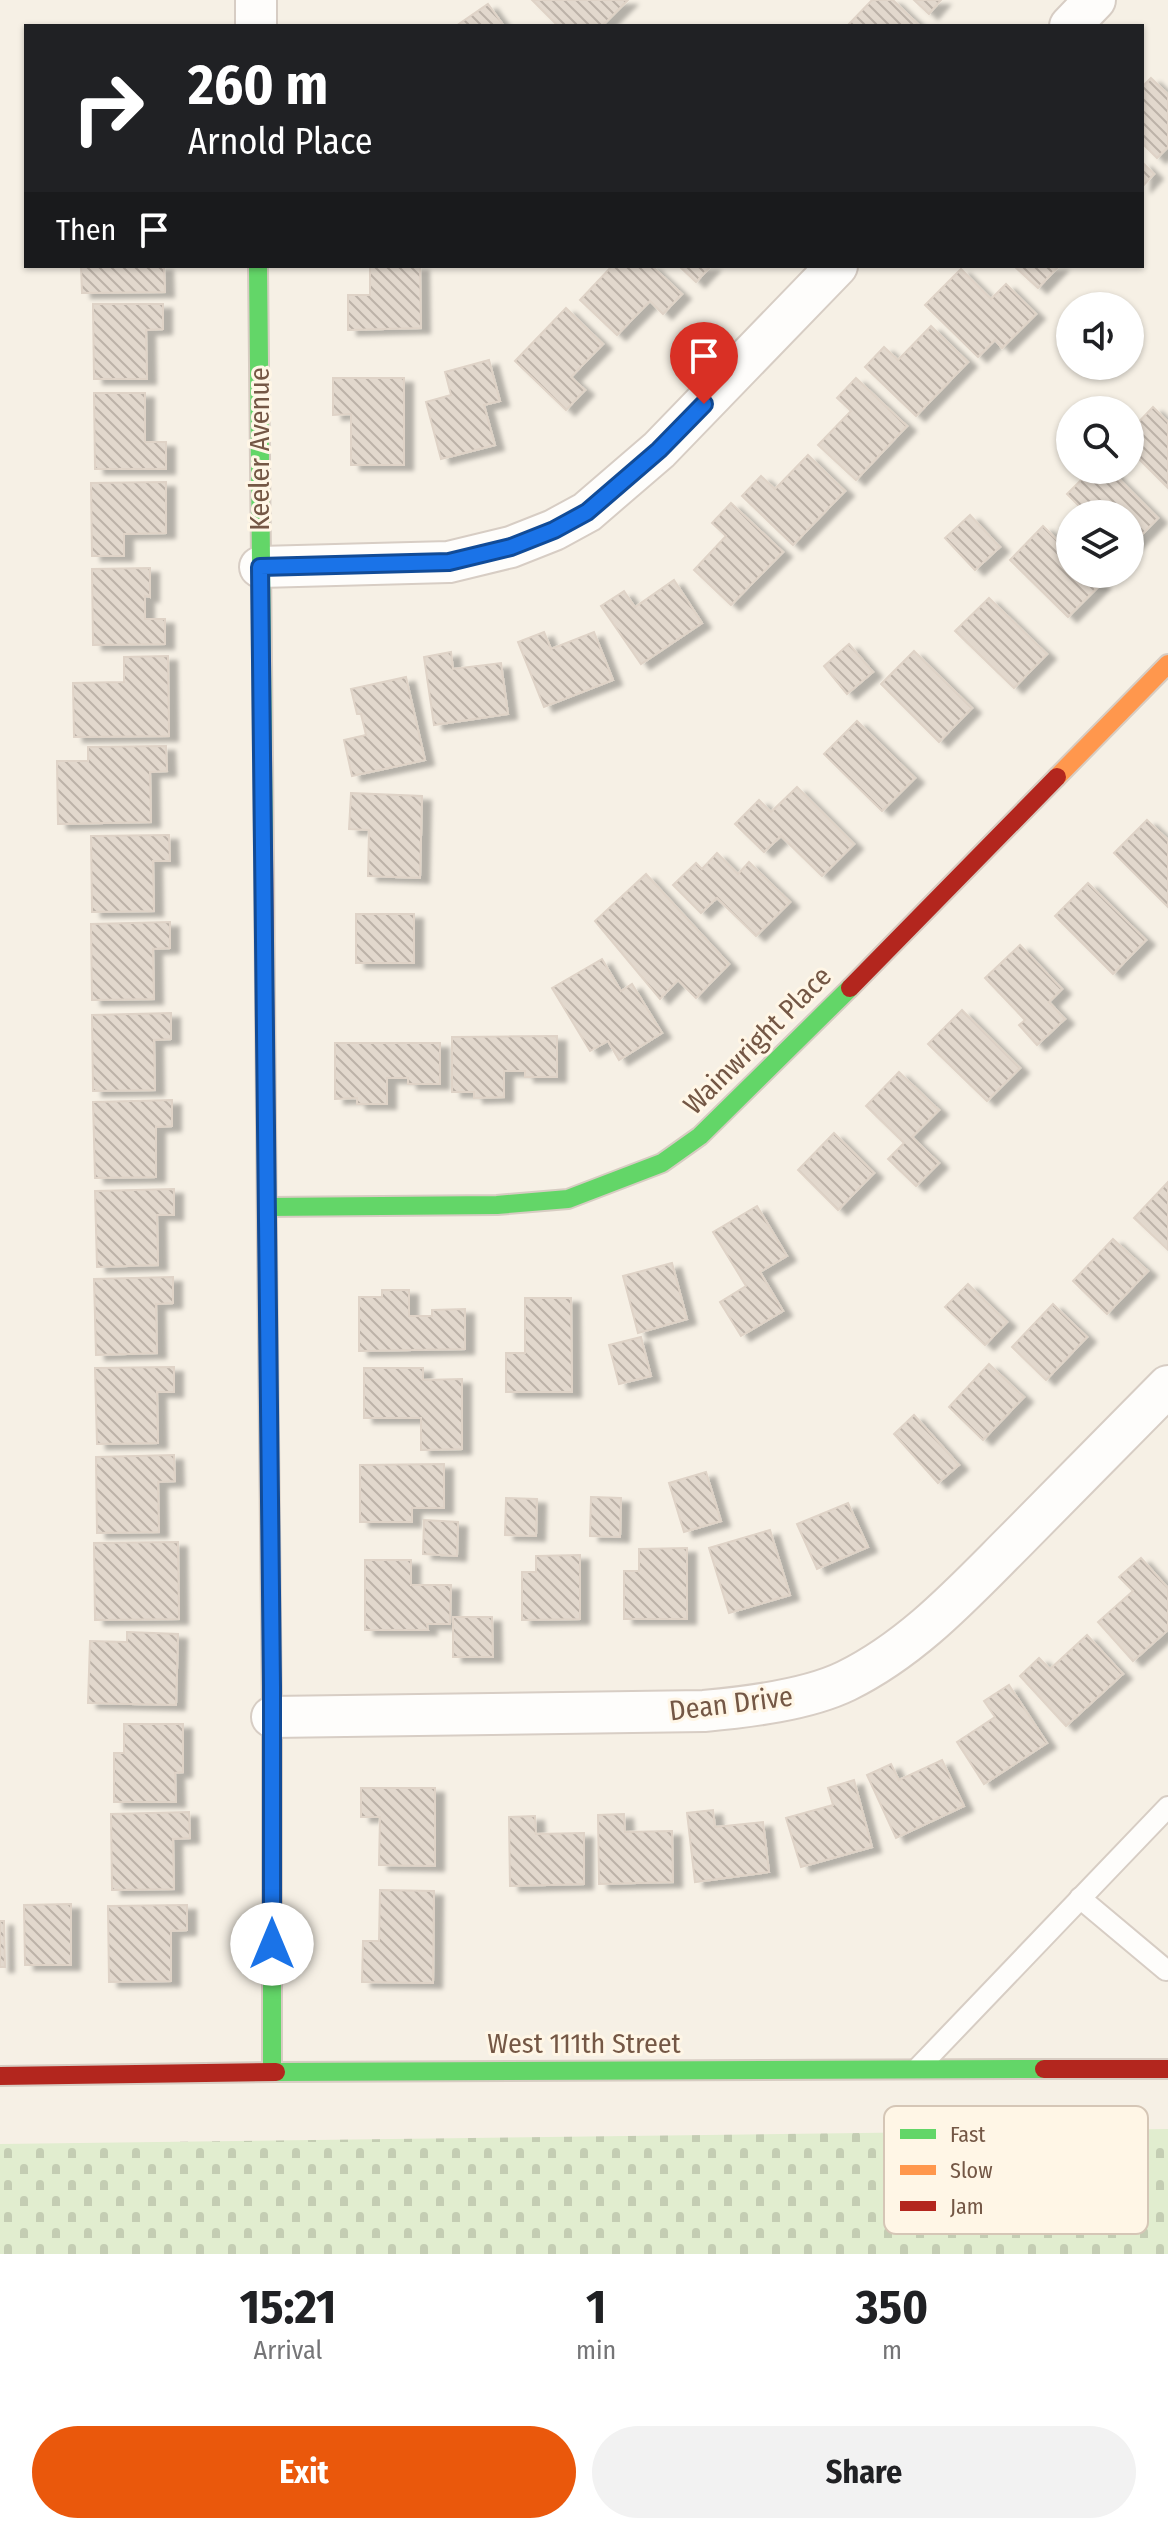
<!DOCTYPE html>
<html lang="en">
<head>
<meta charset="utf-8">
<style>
  :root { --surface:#fff; --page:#f2f2f2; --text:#202124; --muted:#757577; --accent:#ea580c }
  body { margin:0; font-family:"Fira Sans Condensed",sans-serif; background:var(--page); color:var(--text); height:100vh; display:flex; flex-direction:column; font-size:30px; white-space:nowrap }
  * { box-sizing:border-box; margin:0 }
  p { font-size:26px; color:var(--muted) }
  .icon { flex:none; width:44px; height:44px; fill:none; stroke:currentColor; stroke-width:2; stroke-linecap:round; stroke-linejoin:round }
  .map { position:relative; height:2254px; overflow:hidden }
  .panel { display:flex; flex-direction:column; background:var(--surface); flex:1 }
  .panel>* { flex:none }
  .top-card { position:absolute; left:24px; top:24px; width:1120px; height:244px; border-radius:0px; box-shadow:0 2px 6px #0004; background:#202124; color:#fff; overflow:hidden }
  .buttons { position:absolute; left:1056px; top:292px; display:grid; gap:16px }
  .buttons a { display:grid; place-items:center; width:88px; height:88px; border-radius:50%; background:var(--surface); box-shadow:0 2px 6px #0004; font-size:40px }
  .pin { position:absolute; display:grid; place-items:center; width:68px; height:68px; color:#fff; margin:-82px -34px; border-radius:50% 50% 50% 0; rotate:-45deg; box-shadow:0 0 8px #0007 }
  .pin .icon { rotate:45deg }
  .me { position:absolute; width:88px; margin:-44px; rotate:0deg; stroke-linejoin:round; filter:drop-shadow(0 0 6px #0008) }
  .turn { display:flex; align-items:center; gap:28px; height:168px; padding:0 32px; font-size:36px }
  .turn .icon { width:104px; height:104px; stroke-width:2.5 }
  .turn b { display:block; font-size:56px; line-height:68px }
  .then { display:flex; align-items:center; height:76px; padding:0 32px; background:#0003; gap:16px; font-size:30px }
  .eta { display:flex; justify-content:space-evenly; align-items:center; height:136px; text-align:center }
  .eta b { font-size:48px; font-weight:700; line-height:56px }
  .primary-button { display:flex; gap:16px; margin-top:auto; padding:16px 32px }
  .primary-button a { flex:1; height:92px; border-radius:48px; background:var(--accent); color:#fff; font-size:32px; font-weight:700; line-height:92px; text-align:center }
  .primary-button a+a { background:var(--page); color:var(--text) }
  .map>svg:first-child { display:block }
  .cemetery { fill:url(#cemetery-stones) }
  .building { fill:url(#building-back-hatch); stroke:#dfd3c7; stroke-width:2; filter:url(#shadow) }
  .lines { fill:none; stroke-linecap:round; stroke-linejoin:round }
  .lane-casing { stroke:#d7cdc4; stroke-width:24 }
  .street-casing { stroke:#d7cdc4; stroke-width:44 }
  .fast-casing { stroke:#d7ccc2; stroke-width:22 }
  .slow-casing { stroke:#d7ccc2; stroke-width:22 }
  .jam-casing { stroke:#d7ccc2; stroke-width:22 }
  .lane { stroke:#fefdfb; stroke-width:20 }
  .street { stroke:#fefdfb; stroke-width:40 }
  .fast { stroke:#63d668; stroke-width:18 }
  .slow { stroke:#ff974d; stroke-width:18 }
  .jam { stroke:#b3261e; stroke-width:18 }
  .route-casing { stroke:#114b97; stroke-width:20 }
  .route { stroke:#1a73e8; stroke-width:14 }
  .labels { text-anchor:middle; stroke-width:6; stroke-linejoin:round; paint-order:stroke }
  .street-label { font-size:28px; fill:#745745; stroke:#fff6e6 }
  .key { fill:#fff6e6; stroke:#d5c6b6; stroke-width:2 }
  .key-label { font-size:22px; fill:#745745 }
</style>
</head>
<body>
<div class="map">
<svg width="1168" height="2254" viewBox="0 0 1168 2254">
  <defs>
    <pattern id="cemetery-stones" width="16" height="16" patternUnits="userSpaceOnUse" patternTransform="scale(2)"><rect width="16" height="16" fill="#e1edcf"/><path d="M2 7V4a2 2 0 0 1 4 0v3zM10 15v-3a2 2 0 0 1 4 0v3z" fill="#c4cdb3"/></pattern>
    <pattern id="building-back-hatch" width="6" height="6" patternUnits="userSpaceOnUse" patternTransform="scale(2)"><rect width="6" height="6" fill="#e2d8cd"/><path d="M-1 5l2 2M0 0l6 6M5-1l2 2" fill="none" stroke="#bcb2a8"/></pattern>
    <filter id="shadow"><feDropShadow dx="9" dy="5" stdDeviation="2" flood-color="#0004"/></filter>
  </defs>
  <rect width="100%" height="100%" fill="#f6f0e5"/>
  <path class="cemetery" d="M1168,2129V2254H0V2144Z"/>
  <g class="building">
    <path d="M532,0H628L602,26H558Z"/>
    <path d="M872,0H893L919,25L847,26Z"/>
    <path d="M914,0H941L929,14Z"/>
    <path d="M488,4L504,26H456Z"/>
    <path d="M1151,78L1168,94V147L1157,158L1142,143V87Z"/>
    <path d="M1142,162L1154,174L1142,187Z"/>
    <path d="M81,266H164L165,292L82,293Z"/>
    <path d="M370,266H420L421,328L348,330V295H370Z"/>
    <path d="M612,266H652L682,294L663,314L650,301L617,335L580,300Z"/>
    <path d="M679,266H711L696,282Z"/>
    <path d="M1014,266H1059L1038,288Z"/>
    <path d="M961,269L991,299L1006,284L1036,314L1002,348L995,340L978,357L925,305Z"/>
    <path d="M93,304H163V329L146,330L147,379H94Z"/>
    <path d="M566,308L603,344L571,377L585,390L566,410L515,361Z"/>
    <path d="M931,326L968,362L916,416L865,367L884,347L898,360Z"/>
    <path d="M489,360L500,401L484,405L495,445L441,459L426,402L451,395L445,372Z"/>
    <path d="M333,378H404V465H351V414L333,415Z"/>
    <path d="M856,378L907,426L856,480L818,445L851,411L837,398Z"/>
    <path d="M94,393H145V442H166V469H95Z"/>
    <path d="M1153,407L1168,422V488L1130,450V431Z"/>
    <path d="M808,455L845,491L793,545L742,496L761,476L775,489Z"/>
    <path d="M1091,470H1110L1158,518L1130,547V514H1087L1067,494Z"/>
    <path d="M166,482V533L124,534V556H92L91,483Z"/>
    <path d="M731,503L783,552L731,605L694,570L726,536L712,523Z"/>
    <path d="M970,515L1000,547L975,570L945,538Z"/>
    <path d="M1043,526L1070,553V574H1091L1101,584L1068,617L1010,560Z"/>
    <path d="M150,568V597L145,596V619H165V644L93,645L92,569Z"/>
    <path d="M674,580L702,623L641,664L601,606L624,591L635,607Z"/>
    <path d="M989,598L1047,654L1014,688L955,631Z"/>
    <path d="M544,632L551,649L594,632L613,680L544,707L518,642Z"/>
    <path d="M849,644L873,672L847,694L824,666Z"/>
    <path d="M914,651L972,708L939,742L881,684Z"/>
    <path d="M451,652L453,669L501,663L508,714L434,725L424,657Z"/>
    <path d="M168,656L169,736L74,737L73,683L124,682V657Z"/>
    <path d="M406,677L425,760L352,776L344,740L366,735L361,714H357L351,689Z"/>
    <path d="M857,721L915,778L882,811L824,754Z"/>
    <path d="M166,746L167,771L150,772L151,822L58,824L57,761H88V747Z"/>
    <path d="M797,787L854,844L822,876L781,836L764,852L735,824L759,800L771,812Z"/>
    <path d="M351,793L422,796L420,878L368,876L369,830L349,829Z"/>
    <path d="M1147,820L1168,840V907L1114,853Z"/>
    <path d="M169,835L170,861H153L154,911L92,912L91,836Z"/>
    <path d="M717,853L738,874L749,862L790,902L756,936L717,898L701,913L673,885L696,863L702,869Z"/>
    <path d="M646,874L729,964L696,998L678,980L660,999L595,921Z"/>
    <path d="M1088,883L1146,940L1113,974L1055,916Z"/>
    <rect x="356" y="914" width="58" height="49"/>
    <path d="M170,922V948L153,949L154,999L92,1000L91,924Z"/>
    <path d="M1020,945L1062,989L1049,1002L1065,1019L1037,1045L1019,1025L1025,1020L985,978Z"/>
    <path d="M602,959L621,991L632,984L662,1033L619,1060L608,1041L590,1051L552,988Z"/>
    <path d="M962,1010L1020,1068L987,1101L928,1044Z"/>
    <path d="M171,1013V1039L154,1040L155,1090L93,1091L92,1015Z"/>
    <path d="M557,1036V1077H525V1071H504V1097L474,1098V1092H452V1037Z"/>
    <path d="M335,1043H440V1084H408V1078H387V1104H357V1098L335,1099Z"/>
    <path d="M899,1072L939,1110L912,1137L939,1163L916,1186L888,1159L904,1143L866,1106Z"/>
    <path d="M172,1100V1126L156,1127V1177L95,1178L93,1102Z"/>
    <path d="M834,1133L874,1173L838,1210L798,1170Z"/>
    <path d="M1168,1182V1250L1134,1218Z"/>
    <path d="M174,1189V1215H157L158,1265L97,1267L95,1191Z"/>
    <path d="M757,1206L787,1256L760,1272L783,1311L741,1336L720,1302L746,1286L713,1232Z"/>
    <path d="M1113,1239L1148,1271L1107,1314L1073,1281Z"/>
    <path d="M672,1263L687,1319L638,1333L623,1276Z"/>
    <path d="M173,1277V1303L156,1304L157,1353L96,1355L94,1279Z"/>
    <path d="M968,1284L1007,1322L985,1345L945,1307Z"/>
    <path d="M382,1290H409V1316H432V1310L465,1309V1349L359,1351V1297H382Z"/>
    <path d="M525,1298H571L572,1392H506V1353H525Z"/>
    <path d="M1053,1304L1087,1337L1046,1380L1012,1347Z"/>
    <path d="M641,1337L651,1376L619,1384L609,1345Z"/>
    <path d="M989,1364L1024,1397L983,1440L949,1407Z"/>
    <path d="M174,1367V1392H157L158,1443L97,1444L95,1368Z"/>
    <path d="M364,1368H423V1380L462,1379V1449L421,1450V1418H364Z"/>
    <path d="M914,1415L959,1465L938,1483L894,1434Z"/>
    <path d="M174,1455L175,1481L158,1482L159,1532L97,1533L96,1457Z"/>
    <path d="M444,1464V1508H412V1522H360V1465Z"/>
    <path d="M706,1472L721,1521L684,1532L669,1483Z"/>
    <path d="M591,1497L621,1498L620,1537L590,1536Z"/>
    <path d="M506,1498L537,1499L536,1536L505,1535Z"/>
    <path d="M848,1503L868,1547L817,1569L797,1524Z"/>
    <path d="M424,1520L458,1522L457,1556L423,1554Z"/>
    <path d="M770,1530L790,1595L729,1613L709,1548Z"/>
    <path d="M178,1542L179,1619L95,1620L94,1543Z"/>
    <path d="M687,1548V1619H624V1571H639V1549Z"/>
    <path d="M580,1555V1619L522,1620V1572H536V1556Z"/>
    <path d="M1141,1558L1168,1588V1630L1133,1661L1098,1622L1133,1591L1119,1577Z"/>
    <path d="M365,1560H411V1585H451L450,1624H427L428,1630H365Z"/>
    <path d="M453,1617H492L493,1657H453Z"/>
    <path d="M127,1632L178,1634L176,1705L88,1703L90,1641L127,1642Z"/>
    <path d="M1087,1635L1123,1674L1066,1726L1020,1676L1039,1658L1050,1669Z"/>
    <path d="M1009,1685L1047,1743L984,1784L957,1742L995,1717L984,1701Z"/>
    <path d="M124,1724H183V1772L175,1773L176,1802H114V1753H124Z"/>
    <path d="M942,1760L964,1806L896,1838L867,1775L891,1764L899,1780Z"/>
    <path d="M854,1780L872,1847L801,1867L786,1818L833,1805L828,1788Z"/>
    <path d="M361,1788H435V1866L379,1865L380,1817H361Z"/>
    <path d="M713,1810L715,1827L763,1822L769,1872L695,1882L687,1813Z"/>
    <path d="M189,1812L190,1838L173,1839L174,1889L112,1890L111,1814Z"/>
    <path d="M624,1814L625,1832L672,1831L673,1882L599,1884L598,1815Z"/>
    <path d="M535,1816L536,1834L584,1833V1884L510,1886L509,1817Z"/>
    <path d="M380,1890L434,1891L433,1983L362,1982L363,1941H379Z"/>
    <path d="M71,1904V1965H25L24,1905Z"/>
    <path d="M187,1905V1930L171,1931V1981L109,1982L108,1906Z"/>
    <path d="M0,1921H4L5,1967H0Z"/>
  </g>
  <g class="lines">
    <g class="lane-casing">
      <g id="lane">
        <path d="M1080,1898L1166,1970"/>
        <path d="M919,2067L1168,1807"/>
      </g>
    </g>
    <g class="street-casing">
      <g id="street">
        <path d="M256,0V26"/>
        <path d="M1070,26L1095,0"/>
        <path d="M260,567L449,562L511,547L554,530L587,512L659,450L837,266"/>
        <path d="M272,1717L704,1711C748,1707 807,1700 846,1681C913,1648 963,1593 1014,1542C1065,1490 1117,1438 1168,1386"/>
      </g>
    </g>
    <g class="fast-casing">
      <g id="fast">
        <path d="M258,266L264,859"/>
        <path d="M267,1207L497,1205L568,1199L662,1163L700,1136L850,988"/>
        <path d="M267,1248L272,1717V2072"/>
        <path d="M276,2072L1044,2069"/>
      </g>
    </g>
    <g class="slow-casing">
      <path id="slow" d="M1057,777L1168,664"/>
    </g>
    <g class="jam-casing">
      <g id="jam">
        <path d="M264,859L267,1248"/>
        <path d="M850,988L1057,777"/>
        <path d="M1044,2069H1168"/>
        <path d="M0,2076L276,2072"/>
      </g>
    </g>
    <use href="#lane" class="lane"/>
    <use href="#street" class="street"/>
    <use href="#fast" class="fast"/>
    <use href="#slow" class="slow"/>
    <use href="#jam" class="jam"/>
  </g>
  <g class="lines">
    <g class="route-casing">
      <path id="route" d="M272,1944V1686L260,567L449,562L511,547L554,530L587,512L659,450L704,404"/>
    </g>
    <use href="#route" class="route"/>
  </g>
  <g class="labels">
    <g class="street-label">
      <text transform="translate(259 449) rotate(-90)" y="10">Keeler Avenue</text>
      <text transform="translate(757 1040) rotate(-45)" y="10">Wainwright Place</text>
      <text transform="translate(731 1703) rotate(-7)" y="10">Dean Drive</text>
      <text x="584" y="2053">West 111th Street</text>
    </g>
  </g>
  <rect x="884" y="2106" width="264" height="128" rx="12" class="key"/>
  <rect x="900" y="2129" width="36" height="10" fill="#63d668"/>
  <rect x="900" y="2165" width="36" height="10" fill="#ff974d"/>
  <rect x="900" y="2201" width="36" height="10" fill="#b3261e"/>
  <g class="key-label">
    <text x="950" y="2142">Fast</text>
    <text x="950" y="2178">Slow</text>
    <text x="950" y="2214">Jam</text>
  </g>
</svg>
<div class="buttons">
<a><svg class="icon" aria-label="sound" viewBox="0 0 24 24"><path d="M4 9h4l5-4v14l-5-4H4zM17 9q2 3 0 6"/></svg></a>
<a><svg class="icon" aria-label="search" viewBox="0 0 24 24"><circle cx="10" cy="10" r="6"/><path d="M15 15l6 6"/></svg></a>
<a><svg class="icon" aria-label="layers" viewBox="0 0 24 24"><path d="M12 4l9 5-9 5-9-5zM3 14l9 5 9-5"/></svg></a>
</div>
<div class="pin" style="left:704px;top:404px;background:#d93025"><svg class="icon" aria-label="arrive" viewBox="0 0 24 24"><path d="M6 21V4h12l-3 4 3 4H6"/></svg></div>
<svg class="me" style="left:272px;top:1944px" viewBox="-20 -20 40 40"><circle r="19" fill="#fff"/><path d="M0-13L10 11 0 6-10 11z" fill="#1a73e8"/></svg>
<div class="top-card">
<div class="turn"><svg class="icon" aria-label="right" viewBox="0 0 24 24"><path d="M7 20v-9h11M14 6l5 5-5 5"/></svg><div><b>260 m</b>Arnold Place</div></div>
<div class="then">Then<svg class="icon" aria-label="arrive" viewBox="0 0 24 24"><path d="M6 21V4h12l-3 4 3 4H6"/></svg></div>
</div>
</div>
<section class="panel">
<div class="eta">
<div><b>15:21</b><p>Arrival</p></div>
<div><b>1</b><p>min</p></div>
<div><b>350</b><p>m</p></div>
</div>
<div class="primary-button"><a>Exit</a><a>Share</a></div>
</section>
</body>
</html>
